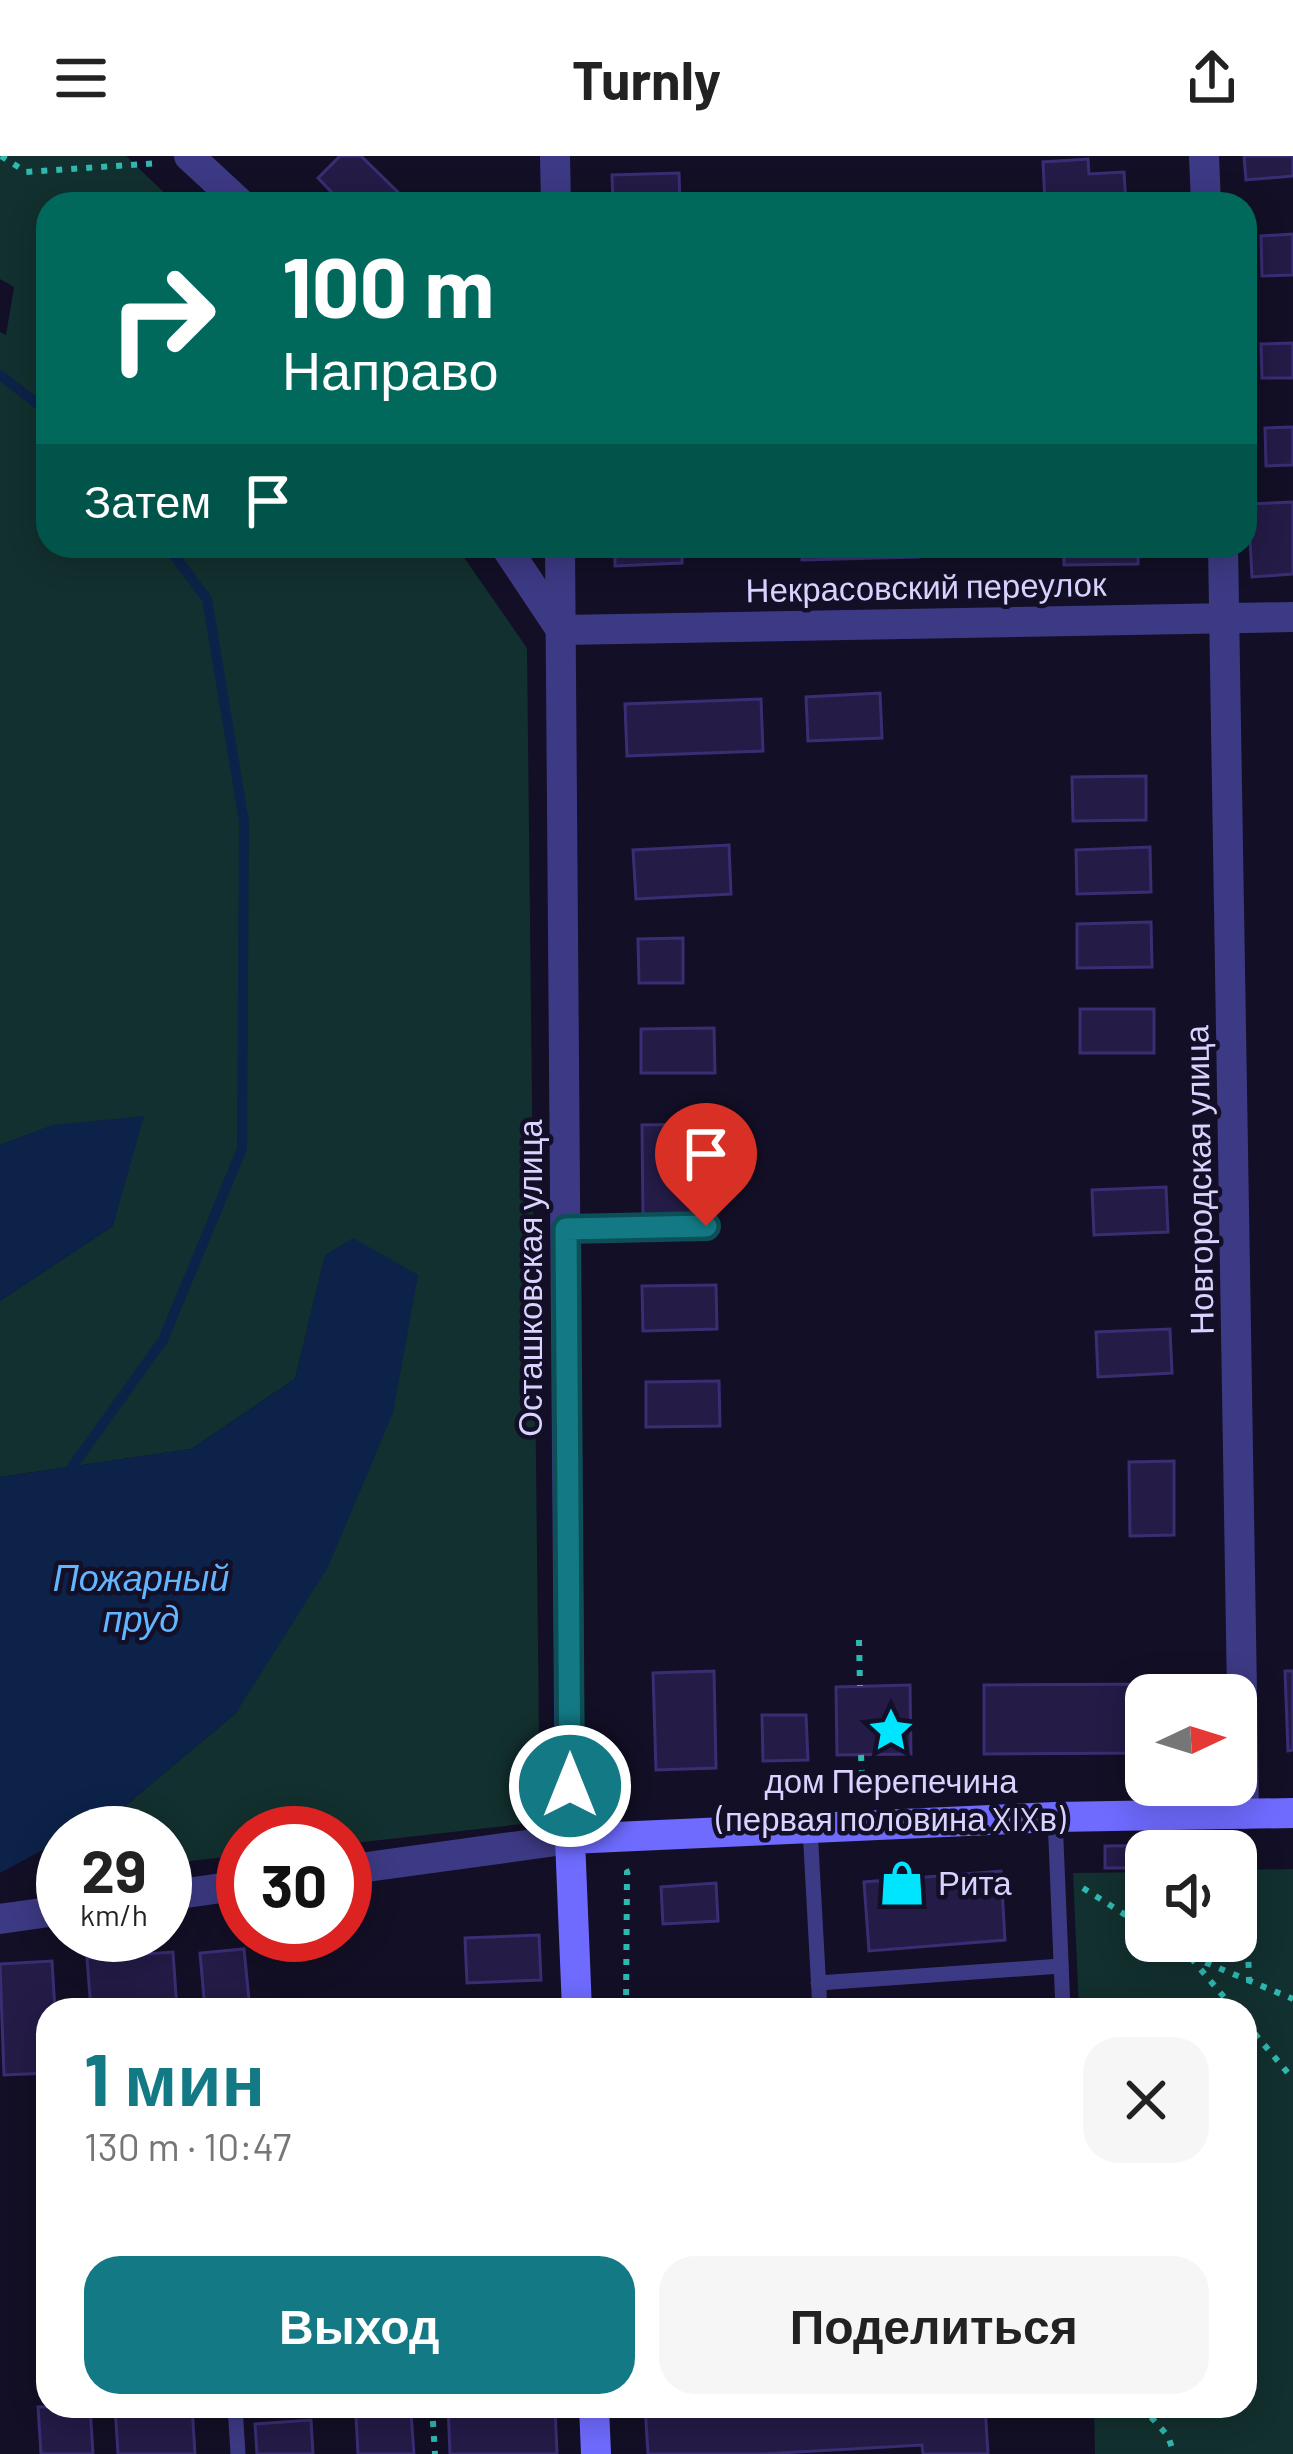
<!DOCTYPE html>
<html lang="ru">
<head>
<meta charset="utf-8">
<style>
  :root { --surface:#fff; --page:#f6f6f6; --text:#222; --muted:#767676; --accent:#137a85 }
  body { margin:0; font-family:Barlow,sans-serif; background:var(--page); color:var(--text); height:100vh; display:flex; flex-direction:column; font-size:45px; white-space:nowrap }
  * { box-sizing:border-box; margin:0 }
  p { font-size:39px; color:var(--muted) }
  .icon { flex:none; width:66px; height:66px; fill:none; stroke:currentColor; stroke-width:2; stroke-linecap:round; stroke-linejoin:round }
  .map { position:relative; flex:1; overflow:hidden }
  .drawer { position:absolute; left:36px; top:1842px; width:1221px; height:420px; display:flex; flex-direction:column; background:var(--surface); border-radius:36px; box-shadow:0 6px 30px #0003 }
  .drawer>* { flex:none }
  .top-card { position:absolute; left:36px; top:36px; width:1221px; height:366px; border-radius:36px; box-shadow:0 6px 30px #0003; background:#00695c; color:#fff; overflow:hidden }
  .needle { width:78px; rotate:86deg }
  .controls { position:absolute; left:1125px; top:1518px; display:grid; gap:24px }
  .controls a { display:grid; place-items:center; width:132px; height:132px; border-radius:24px; background:var(--surface); box-shadow:0 6px 30px #0003; font-size:60px }
  .speed { position:absolute; left:36px; top:1650px; display:flex; gap:24px; font-size:60px; font-weight:700; text-align:center }
  .speed>* { display:grid; place-content:center; width:156px; height:156px; border-radius:50%; background:var(--surface); box-shadow:0 6px 30px #0003; line-height:1 }
  .speed small { font-size:30px; font-weight:400 }
  .speed .limit { border:18px solid #d22; background:#fff; color:#111 }
  .pin { position:absolute; display:grid; place-items:center; width:102px; height:102px; color:#fff; margin:-123px -51px; border-radius:50% 50% 50% 0; rotate:-45deg; box-shadow:0 0 12px #0007 }
  .pin .icon { rotate:45deg }
  .me { position:absolute; width:132px; margin:-66px; rotate:0deg; stroke-linejoin:round; filter:drop-shadow(0 0 9px #0008) }
  .turn { display:flex; align-items:center; gap:42px; height:252px; padding:0 48px; font-size:54px }
  .turn .icon { width:156px; height:156px; stroke-width:2.5 }
  .turn b { display:block; font-size:84px; line-height:102px }
  .then { display:flex; align-items:center; height:114px; padding:0 48px; background:#0003; gap:24px; font-size:45px }
  .round { display:grid; place-items:center; flex:none; width:126px; height:126px; border-radius:36px; background:var(--page) }
  .head { display:flex; align-items:center; justify-content:space-between; height:204px; padding:0 48px }
  h1 { font-size:72px; font-weight:700; line-height:90px; color:var(--accent) }
  .cta { display:flex; gap:24px; margin-top:auto; padding:24px 48px }
  .cta a { flex:1; height:138px; border-radius:36px; background:var(--accent); color:#fff; font-size:48px; font-weight:700; line-height:138px; text-align:center }
  .cta a+a { background:var(--page); color:var(--text) }
  header { display:flex; justify-content:space-between; align-items:center; height:156px; padding:0 48px; background:var(--surface); font-size:54px; font-weight:700 }
  .map>svg:first-child { display:block }
  .green { fill:#12302f }
  .water { fill:#0c2248 }
  .lines { fill:none; stroke-linecap:round; stroke-linejoin:round }
  .stream { stroke:#0c2248; stroke-width:10 }
  .building { fill:#241b47; stroke:#3b2d73; stroke-width:3 }
  .path { stroke:#2fb8b0; stroke-width:6; stroke-dasharray:6 9; stroke-linecap:butt }
  .lane { stroke:#3d3a85; stroke-width:15 }
  .street { stroke:#3d3a85; stroke-width:30 }
  .secondary { stroke:#6f6bff; stroke-width:30 }
  .route-casing { stroke:#0c4f56; stroke-width:30 }
  .route { stroke:#137a85; stroke-width:21 }
  .labels { text-anchor:middle; stroke-width:9; stroke-linejoin:round; paint-order:stroke }
  .street-label { font-size:33px; fill:#d9d4ff; stroke:#130f26 }
  .poi-label { font-size:33px; fill:#d9d4ff; stroke:#130f26 }
  .water-label { font-size:36px; font-style:italic; fill:#62b6ff; stroke:#130f26 }
</style>
</head>
<body>
<header><svg class="icon" aria-label="menu" viewBox="0 0 24 24"><path d="M4 6h16M4 12h16M4 18h16"/></svg>Turnly<svg class="icon" aria-label="share" viewBox="0 0 24 24"><path d="M12 15V3M7 8l5-5 5 5M5 13v7h14v-7"/></svg></header>
<div class="map">
<svg width="1293" height="2298" viewBox="0 0 1293 2298">
  <rect width="100%" height="100%" fill="#130f26"/>
  <g class="green">
    <path d="M0,0H126L176,48H48V390H456L527,492L540,1666L345,1688V1677H243V1699L165,1708V1677H75L125,1650L236,1557L325,1100L295,1223L191,1293L0,1321V1145L113,1070L54,969L0,989V176L6,179L14,131L0,123Z"/>
    <path d="M1293,1713V2298H1095L1094,2250H1245V1854H1079L1073,1717L1146,1716V1785H1236V1714Z"/>
  </g>
  <g class="water">
    <path d="M144,960L113,1070L0,1145V989L53,969Z"/>
    <path d="M353,1082L418,1119L393,1257L328,1411L236,1557L125,1650L75,1677H63V1683L0,1717V1321L191,1293L295,1223L325,1099Z"/>
  </g>
  <g class="lines">
    <g class="stream">
      <path d="M0,219L48,256"/>
      <path d="M72,1311L163,1184L242,993L244,666L207,443L167,390"/>
    </g>
  </g>
  <g class="building">
    <path d="M340,0H361L410,48H343L318,22Z"/>
    <path d="M1244,0H1293V20L1246,24Z"/>
    <path d="M1088,3L1089,18L1124,16L1126,48H1045L1043,6Z"/>
    <path d="M679,17L680,48H613L612,19Z"/>
    <path d="M1293,78V119L1262,120L1261,80Z"/>
    <path d="M1293,187V222H1262L1261,188Z"/>
    <path d="M1293,271V309L1266,310L1265,272Z"/>
    <path d="M1293,346V418L1252,421L1248,348Z"/>
    <path d="M615,390H682V407L615,410Z"/>
    <path d="M802,390H917L918,401L802,404Z"/>
    <path d="M1064,390H1138V408L1064,409Z"/>
    <path d="M880,537L882,582L808,585L806,541Z"/>
    <path d="M761,543L763,595L627,600L625,548Z"/>
    <path d="M1146,620V664L1073,665L1072,621Z"/>
    <path d="M729,689L731,738L636,743L633,694Z"/>
    <path d="M1150,691L1151,736L1077,738L1076,694Z"/>
    <path d="M1151,766L1152,811L1077,812V768Z"/>
    <path d="M683,782V827H639L638,783Z"/>
    <rect x="1080" y="853" width="74" height="44"/>
    <path d="M714,872L715,917H641V873Z"/>
    <path d="M711,968L712,1061L643,1062L642,969Z"/>
    <path d="M1166,1031L1168,1076L1094,1079L1092,1034Z"/>
    <path d="M716,1129L717,1173L643,1175L642,1130Z"/>
    <path d="M1170,1173L1172,1217L1098,1221L1096,1176Z"/>
    <path d="M719,1225L720,1270L646,1271V1226Z"/>
    <path d="M1174,1305V1379L1130,1380L1129,1306Z"/>
    <path d="M714,1515L716,1612L656,1614L653,1517Z"/>
    <path d="M1285,1515H1293V1594L1288,1595Z"/>
    <path d="M1168,1528V1539H1146V1597L984,1598V1529Z"/>
    <path d="M910,1529L911,1598L837,1599L836,1531Z"/>
    <path d="M762,1559H806L808,1604L763,1605Z"/>
    <path d="M1198,1689V1695H1146V1712H1105V1690Z"/>
    <path d="M1001,1715L1005,1784L869,1795L864,1726Z"/>
    <path d="M716,1727L718,1765L663,1768L661,1731Z"/>
    <path d="M539,1779L541,1824L467,1827L465,1782Z"/>
    <path d="M244,1793L250,1854H205L200,1797Z"/>
    <path d="M173,1796L177,1854H91L87,1802Z"/>
    <path d="M52,1805L55,1854H48V1917L4,1919L0,1808Z"/>
    <path d="M90,2250L93,2298H41L38,2251Z"/>
    <path d="M115,2250H192L195,2298H118Z"/>
    <path d="M448,2250H555L557,2298H450Z"/>
    <path d="M645,2250H985L988,2298H923L922,2289L761,2298H648Z"/>
    <path d="M411,2257L414,2298H358L356,2261Z"/>
    <path d="M311,2264L313,2298H257L255,2268Z"/>
  </g>
  <g class="lines">
    <g class="path">
      <path d="M1,0L26,16L160,7"/>
      <path d="M859,1484L860,1530"/>
      <path d="M861,1599L863,1637"/>
      <path d="M1245,1686L1249,1825"/>
      <path d="M1083,1732L1146,1772"/>
      <path d="M1166,1785L1190,1800L1293,1843"/>
      <path d="M1191,1802L1235,1854"/>
      <path d="M626,1854L627,1716L633,1714"/>
      <path d="M1245,1866L1293,1923"/>
      <path d="M432,2250L435,2298"/>
      <path d="M1141,2250L1168,2280L1174,2298"/>
    </g>
    <g class="lane">
      <path d="M565,1073L706,1070"/>
      <path d="M1055,1661L1063,1854"/>
      <path d="M810,1672L820,1854"/>
      <path d="M818,1827L1061,1810"/>
      <path d="M235,2250L238,2298"/>
    </g>
    <g class="street">
      <path d="M189,0L241,48"/>
      <path d="M555,0L556,48"/>
      <path d="M1204,0L1206,48"/>
      <path d="M505,390L561,474L1293,461"/>
      <path d="M1223,390L1244,1658"/>
      <path d="M345,1714L570,1683L560,390"/>
      <path d="M165,1740L243,1729"/>
      <path d="M0,1763L63,1754"/>
    </g>
    <g class="secondary">
      <path d="M577,1854L570,1683L1055,1661L1293,1657"/>
      <path d="M594,2250L596,2298"/>
    </g>
  </g>
  <g class="lines">
    <g class="route-casing">
      <path id="route" d="M570,1630L566,1073L706,1070"/>
    </g>
    <use href="#route" class="route"/>
  </g>
  <defs>
    <g id="sight-bare" transform="scale(3.6)"><path d="M0-6L1.8-2.2L6-1.7L2.9 1.2L3.7 5.4L0 3.3L-3.7 5.4L-2.9 1.2L-6-1.7L-1.8-2.2Z" fill="#00e5ff" stroke="#130f26" stroke-width="2.5" paint-order="stroke"/></g>
    <g id="shop-bare" transform="scale(3.6)"><path d="M-5-2.5h2.3a2.7 3.5 0 0 1 5.4 0H5L5.5 6h-11ZM-1.5-2.5h3a1.5 2.3 0 0 0-3 0Z" fill="#00e5ff" stroke="#130f26" stroke-width="2.5" paint-order="stroke"/></g>
  </defs>
  <g fill-rule="evenodd">
    <use href="#sight-bare" x="891" y="1574"/>
    <use href="#shop-bare" x="902" y="1727"/>
  </g>
  <g class="labels">
    <g class="street-label">
      <text transform="translate(926 431) rotate(-1)" y="12">Некрасовский переулок</text>
      <text transform="translate(1199 1024) rotate(-91)" y="12">Новгородская улица</text>
      <text transform="translate(530 1122) rotate(-90)" y="12">Осташковская улица</text>
    </g>
    <g class="poi-label">
      <text x="891" y="1637">дом Перепечина<tspan x="891" dy="38">(первая половина XIXв)</tspan></text>
      <text x="938" y="1739" text-anchor="start">Рита</text>
    </g>
    <g class="water-label">
      <text x="141" y="1435">Пожарный<tspan x="141" dy="41">пруд</tspan></text>
    </g>
  </g>
</svg>
<div class="controls">
<a><svg class="needle" viewBox="-14 -14 28 28"><path d="M0-13l5 13h-10z" fill="#e53935"/><path d="M0 13l5-13h-10z" fill="#767676"/></svg></a>
<a><svg class="icon" aria-label="sound" viewBox="0 0 24 24"><path d="M4 9h4l5-4v14l-5-4H4zM17 9q2 3 0 6"/></svg></a>
</div>
<div class="speed"><div>29<small>km/h</small></div><div class="limit">30</div></div>
<div class="pin" style="left:706px;top:1070px;background:#d93025"><svg class="icon" aria-label="arrive" viewBox="0 0 24 24"><path d="M6 21V4h12l-3 4 3 4H6"/></svg></div>
<svg class="me" style="left:570px;top:1630px" viewBox="-20 -20 40 40"><circle r="17" fill="#137a85" stroke="#fff" stroke-width="3"/><path d="M0-11L8 9 0 5-8 9z" fill="#fff"/></svg>
<div class="top-card">
<div class="turn"><svg class="icon" aria-label="right" viewBox="0 0 24 24"><path d="M7 20v-9h11M14 6l5 5-5 5"/></svg><div><b>100 m</b>Направо</div></div>
<div class="then">Затем<svg class="icon" aria-label="arrive" viewBox="0 0 24 24"><path d="M6 21V4h12l-3 4 3 4H6"/></svg></div>
</div>
<section class="drawer">
<div class="head"><div><h1>1 мин</h1><p>130 m · 10:47</p></div><a class="round"><svg class="icon" aria-label="close" viewBox="0 0 24 24"><path d="M6 6l12 12M18 6L6 18"/></svg></a></div>
<div class="cta"><a>Выход</a><a>Поделиться</a></div>
</section>
</div>
</body>
</html>
